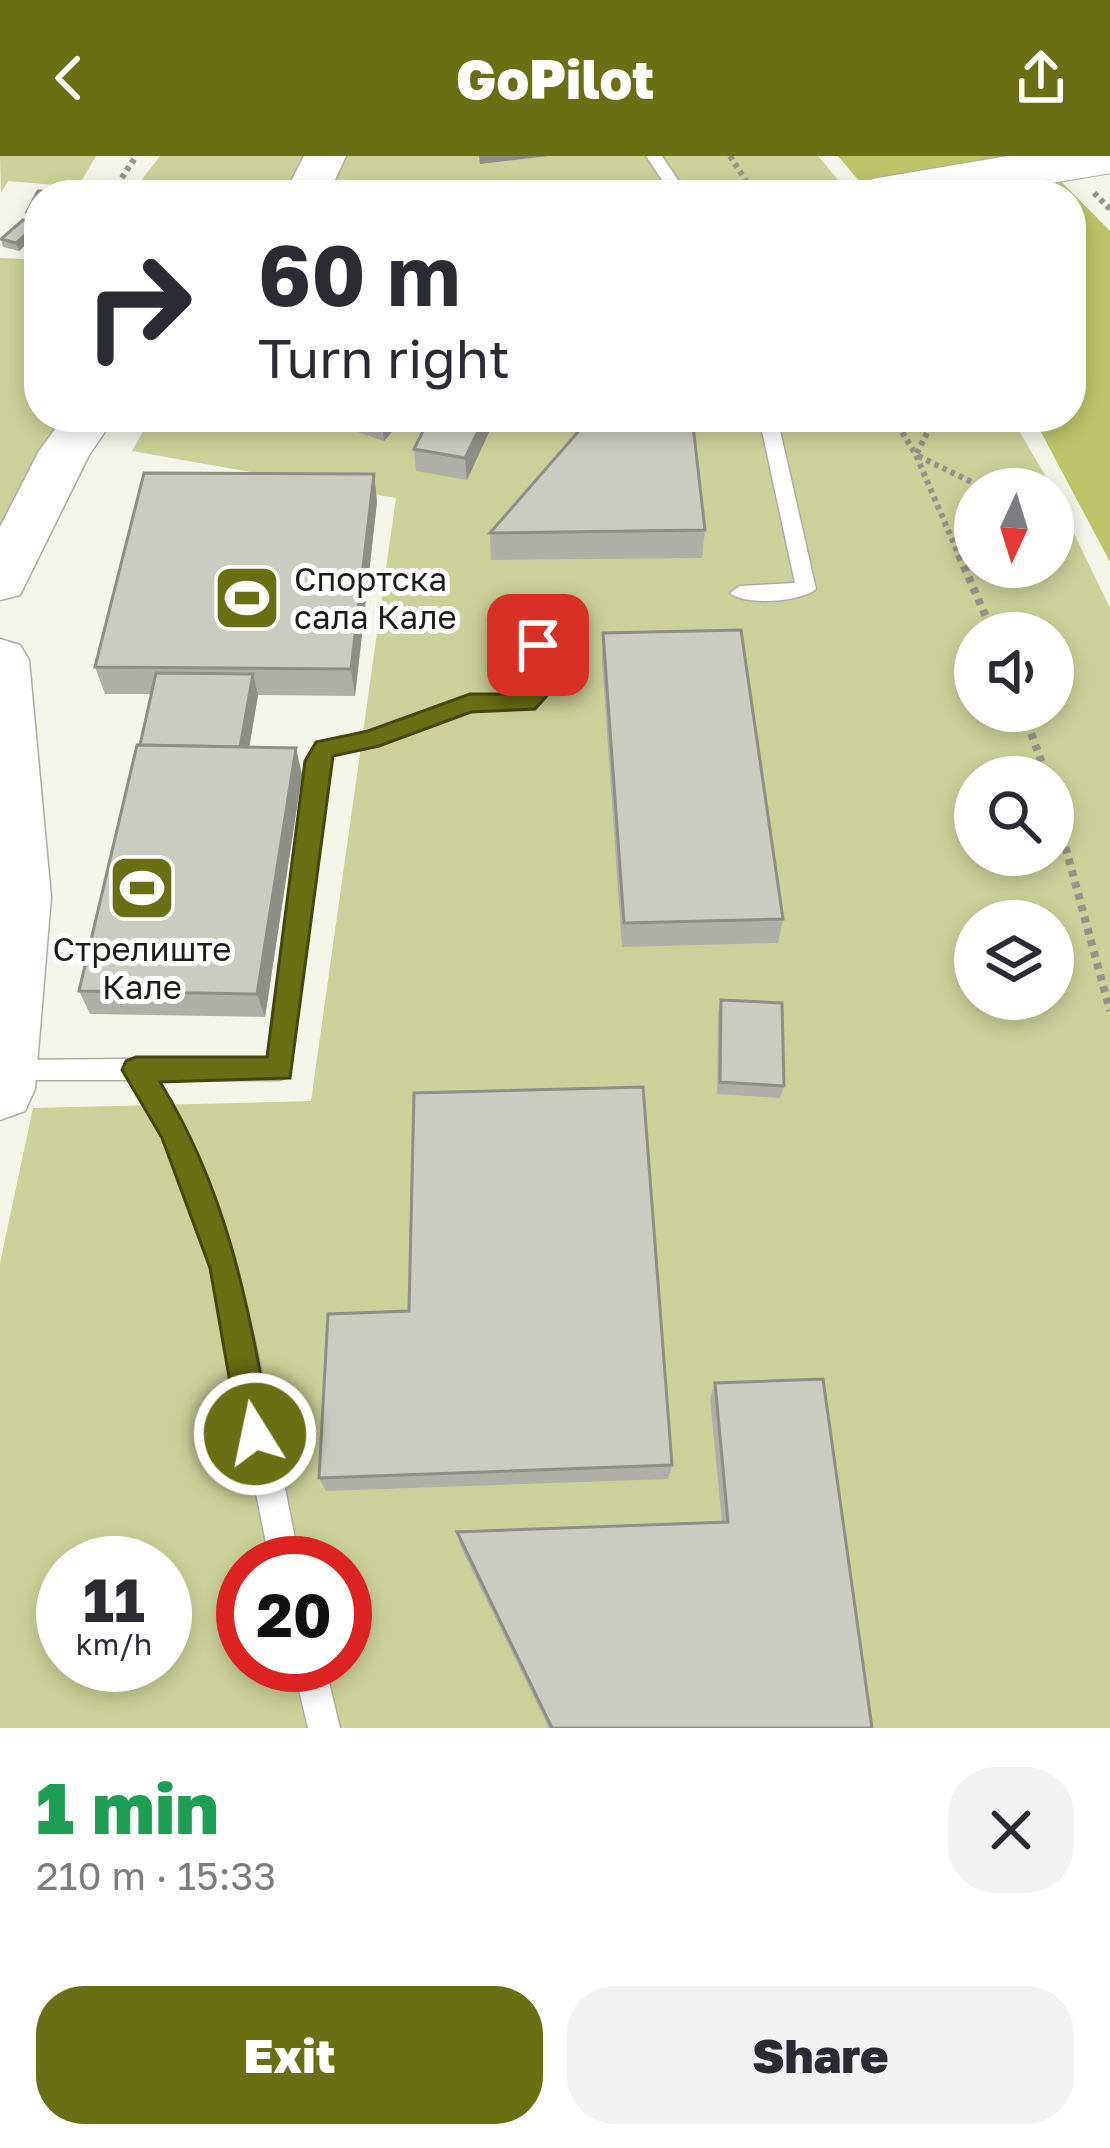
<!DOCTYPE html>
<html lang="en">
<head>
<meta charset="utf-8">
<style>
  :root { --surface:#fff; --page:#f2f2f3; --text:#2b2b33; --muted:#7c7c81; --accent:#6a6f13 }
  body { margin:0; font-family:"Golos Text",sans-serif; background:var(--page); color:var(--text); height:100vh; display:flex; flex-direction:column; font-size:45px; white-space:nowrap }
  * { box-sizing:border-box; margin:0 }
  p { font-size:39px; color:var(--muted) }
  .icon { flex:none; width:66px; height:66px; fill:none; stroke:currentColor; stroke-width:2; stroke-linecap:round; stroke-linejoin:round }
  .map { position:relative; height:1572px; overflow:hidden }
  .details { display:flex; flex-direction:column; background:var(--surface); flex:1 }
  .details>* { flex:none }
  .top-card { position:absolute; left:24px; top:24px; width:1062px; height:252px; border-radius:48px; box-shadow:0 6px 18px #0003; background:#fff; color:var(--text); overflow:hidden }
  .needle { width:78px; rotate:184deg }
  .buttons { position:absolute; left:954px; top:312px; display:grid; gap:24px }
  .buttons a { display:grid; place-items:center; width:120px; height:120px; border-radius:50%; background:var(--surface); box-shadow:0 6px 18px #0003; font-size:60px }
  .speed { position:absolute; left:36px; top:1380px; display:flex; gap:24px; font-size:60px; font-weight:700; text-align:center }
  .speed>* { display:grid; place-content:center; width:156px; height:156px; border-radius:50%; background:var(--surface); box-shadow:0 6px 18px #0003; line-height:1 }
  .speed small { font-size:30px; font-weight:400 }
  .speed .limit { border:18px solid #d22; background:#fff; color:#111 }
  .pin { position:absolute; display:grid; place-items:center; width:102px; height:102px; color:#fff; margin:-51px; border-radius:24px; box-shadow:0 6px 18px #0006 }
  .me { position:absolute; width:132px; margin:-66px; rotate:350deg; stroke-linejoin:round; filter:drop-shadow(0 0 9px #0008) }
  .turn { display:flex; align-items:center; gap:42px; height:252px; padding:0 36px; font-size:54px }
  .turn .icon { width:156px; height:156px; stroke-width:2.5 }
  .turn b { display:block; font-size:84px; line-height:102px }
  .round { display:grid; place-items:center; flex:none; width:126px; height:126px; border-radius:48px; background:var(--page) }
  .summary { display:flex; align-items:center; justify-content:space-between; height:204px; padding:0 36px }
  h1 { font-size:72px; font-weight:800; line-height:90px; color:#1e9e55 }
  .action { display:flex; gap:24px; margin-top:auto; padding:24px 36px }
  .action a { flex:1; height:138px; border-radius:48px; background:var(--accent); color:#fff; font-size:48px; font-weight:800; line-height:138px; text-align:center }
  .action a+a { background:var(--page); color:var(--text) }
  header { display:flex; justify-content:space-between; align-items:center; height:156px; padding:0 36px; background:var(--accent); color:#fff; font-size:54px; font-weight:800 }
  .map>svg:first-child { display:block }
  .green { fill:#ccd199; fill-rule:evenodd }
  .water { fill:#bdc369 }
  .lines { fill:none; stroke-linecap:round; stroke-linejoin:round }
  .lane-casing { stroke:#abaca2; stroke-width:3 }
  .secondary-casing { stroke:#abaca2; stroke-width:3 }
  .path-far1 { stroke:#93938b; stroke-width:6; stroke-dasharray:4.5 4.5; stroke-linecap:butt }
  .path { stroke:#93938b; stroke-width:8; stroke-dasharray:6 6; stroke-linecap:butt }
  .lane { fill:#fff; fill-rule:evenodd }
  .secondary { fill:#fff; fill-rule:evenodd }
  .street-bridge-casing { stroke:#abaca2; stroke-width:36; stroke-linecap:butt }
  .street-bridge { stroke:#fff; stroke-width:34 }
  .wall { fill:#aeafa6 }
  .shaded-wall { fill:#8d8f87 }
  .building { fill:#caccc1; stroke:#8d8f87; stroke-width:3 }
  .route { fill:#6a6f13; stroke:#45480c; stroke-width:3 }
  .labels { text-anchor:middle; stroke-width:10; stroke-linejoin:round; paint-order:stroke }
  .poi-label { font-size:33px; fill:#1d1d19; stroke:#fff; text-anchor:start }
</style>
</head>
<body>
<header><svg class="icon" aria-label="back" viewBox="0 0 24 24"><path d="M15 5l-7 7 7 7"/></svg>GoPilot<svg class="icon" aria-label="share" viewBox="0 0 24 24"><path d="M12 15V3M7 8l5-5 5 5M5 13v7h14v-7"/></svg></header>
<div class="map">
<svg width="1110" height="1572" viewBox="0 0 1110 1572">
  <rect width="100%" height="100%" fill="#f4f5e9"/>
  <g class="green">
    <path d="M0,0H96L78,31L8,25L1,37Z"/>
    <path d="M160,0H319L303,39H130Z"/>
    <path d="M341,0H818L851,39H309Z"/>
    <path d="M39,95V261H76L0,394V102L24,103Z"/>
    <path d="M151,261H1011L1053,333H975V411H1053V334L1110,452V1572H0V1107L33,952L311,945L396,342L132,295ZM975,477H1053V555H975ZM975,621H1053V699H975ZM975,765H1053V843H975ZM63,1407H165V1509H63ZM243,1407H345V1509H243Z"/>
  </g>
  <path class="water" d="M838,0H1036L1110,75V406L1033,261H1071V39H871Z"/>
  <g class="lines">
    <g class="lane-casing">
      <g id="lane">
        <path d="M646,0H662L688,39H672Z"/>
        <path d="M759,261H777L816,433C801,446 745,450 730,437L740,430L795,427Z"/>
        <path d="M538,482L548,489L551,534L535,553L471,555L378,590L332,599L288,921L279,924H157C244,1070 266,1243 300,1407H270L211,1112L163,981L130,924H6L0,922V904L268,902L307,605L317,586L368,576L470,539H522L529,532L528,489Z"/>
        <path d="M293,1509H325L340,1572H308Z"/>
      </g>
    </g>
    <g class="secondary-casing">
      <g id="secondary">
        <path d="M304,0H346L328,39H284Z"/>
        <path d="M64,261H115L89,299L20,439L0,444V371L39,295Z"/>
        <path d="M0,483L20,489L29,504L51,741L35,933L25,955L0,964Z"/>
      </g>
    </g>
    <g class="path-far1">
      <path d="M730,0L755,39"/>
      <path d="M112,37L136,0"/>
      <path d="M1094,37L1110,53"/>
      <path d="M893,261L916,299L960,402"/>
      <path d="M935,261L916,299L986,333"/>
      <path d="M962,401L975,384"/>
    </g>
    <g class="path">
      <path d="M959,399L993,477"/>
      <path d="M1023,555L1047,621"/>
      <path d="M1053,645L1110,855"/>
    </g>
    <use href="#lane" class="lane"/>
    <use href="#secondary" class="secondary"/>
    <g class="street-bridge-casing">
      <path id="street-bridge" d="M879,39L1110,0"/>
    </g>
    <use href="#street-bridge" class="street-bridge"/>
  </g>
  <g class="wall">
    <path d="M38,35L57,36L58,39H39V77L19,95L3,91L1,83L23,64L33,67L35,65L30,64L27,56Z"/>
    <path d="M313,261H405L384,285Z"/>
    <path d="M496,261L467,324L416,315L414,293Z"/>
    <path d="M374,318L377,346L355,540L258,539L249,591L302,618L265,861L90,858L79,835L152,538H105L95,511Z"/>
    <path d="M705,374L702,402L491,404L490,377Z"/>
    <path d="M603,477L783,763L778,787L622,791L602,504Z"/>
    <path d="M721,844L784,930L780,942L717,938L718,856Z"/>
    <path d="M715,1227L872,1572H549L460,1389L457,1376L722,1366L710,1243Z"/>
    <path d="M672,1309L668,1323L326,1335L319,1322Z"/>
  </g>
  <g class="shaded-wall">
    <path d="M479,0H549L480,8Z"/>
    <path d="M39,66V77L19,95L16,87Z"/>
    <path d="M382,261H405L384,285Z"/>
    <path d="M485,261H496L467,324L465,302Z"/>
    <path d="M374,318L377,346L355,540L351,513Z"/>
    <path d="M253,518L258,539L245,617L239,596Z"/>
    <path d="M296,592L302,618L265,861L257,838Z"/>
  </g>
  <g class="building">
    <path d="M38,35L57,36L56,39H39V57L27,56Z"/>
    <path d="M39,57L38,68L16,87L1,83L23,64L33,67Z"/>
    <path d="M430,261H485L465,302L414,293Z"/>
    <path d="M591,261H692L705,374L490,377Z"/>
    <path d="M144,317L374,318L351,513L95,511Z"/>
    <path d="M741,474L783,763L624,767L603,477Z"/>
    <path d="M156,517L253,518L240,591L140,589Z"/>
    <path d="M137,589L296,592L257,838L79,835Z"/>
    <path d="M721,844L782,847L784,930L720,926Z"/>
    <path d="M643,931L672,1309L319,1322L328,1158L409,1155L414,937Z"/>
    <path d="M823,1223L872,1572H552L457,1376L728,1366L715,1227Z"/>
  </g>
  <path class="route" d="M538,481L550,489L552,534L535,553L471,556L379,590L333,600L290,922L160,926C229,1038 248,1151 272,1278L267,1290L255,1294L243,1290L239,1278L210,1112L162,982L122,914L126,905L136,901H267L305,605L316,586L368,575L470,538H521L528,531L526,489Z"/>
  <defs>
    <g id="stadium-square" transform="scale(3.45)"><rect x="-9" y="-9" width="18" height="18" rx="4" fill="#6a6f13" stroke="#fff"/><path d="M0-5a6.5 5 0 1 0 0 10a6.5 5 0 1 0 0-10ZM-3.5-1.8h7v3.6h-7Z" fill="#fff"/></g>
  </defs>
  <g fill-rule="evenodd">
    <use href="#stadium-square" x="247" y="442"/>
    <use href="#stadium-square" x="142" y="732"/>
  </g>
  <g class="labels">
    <g class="poi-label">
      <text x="294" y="435">Спортска<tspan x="294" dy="38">сала Кале</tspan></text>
      <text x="142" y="805" text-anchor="middle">Стрелиште<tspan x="142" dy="38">Кале</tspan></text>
    </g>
  </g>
</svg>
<div class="buttons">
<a><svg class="needle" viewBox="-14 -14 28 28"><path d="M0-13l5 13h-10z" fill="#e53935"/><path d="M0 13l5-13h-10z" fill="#7c7c81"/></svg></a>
<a><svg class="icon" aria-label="sound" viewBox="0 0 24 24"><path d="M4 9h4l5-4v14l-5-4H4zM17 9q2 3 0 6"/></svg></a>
<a><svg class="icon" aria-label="search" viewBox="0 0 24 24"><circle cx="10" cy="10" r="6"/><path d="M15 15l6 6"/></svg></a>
<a><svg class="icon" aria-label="layers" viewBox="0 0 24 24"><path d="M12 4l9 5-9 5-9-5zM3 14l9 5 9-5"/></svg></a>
</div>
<div class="speed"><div>11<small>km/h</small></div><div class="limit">20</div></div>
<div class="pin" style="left:538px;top:489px;background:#d93025"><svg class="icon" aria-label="arrive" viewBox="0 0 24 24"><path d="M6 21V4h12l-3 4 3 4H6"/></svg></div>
<svg class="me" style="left:255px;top:1278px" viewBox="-20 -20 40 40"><circle r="17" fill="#6a6f13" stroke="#fff" stroke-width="3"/><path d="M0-11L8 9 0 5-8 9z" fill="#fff"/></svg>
<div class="top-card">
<div class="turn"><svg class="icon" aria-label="right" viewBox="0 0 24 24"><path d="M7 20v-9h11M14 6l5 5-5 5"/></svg><div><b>60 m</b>Turn right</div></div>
</div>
</div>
<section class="details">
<div class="summary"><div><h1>1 min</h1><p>210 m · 15:33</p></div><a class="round"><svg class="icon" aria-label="close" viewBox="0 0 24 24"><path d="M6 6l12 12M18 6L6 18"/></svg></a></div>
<div class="action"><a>Exit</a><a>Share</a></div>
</section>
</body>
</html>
